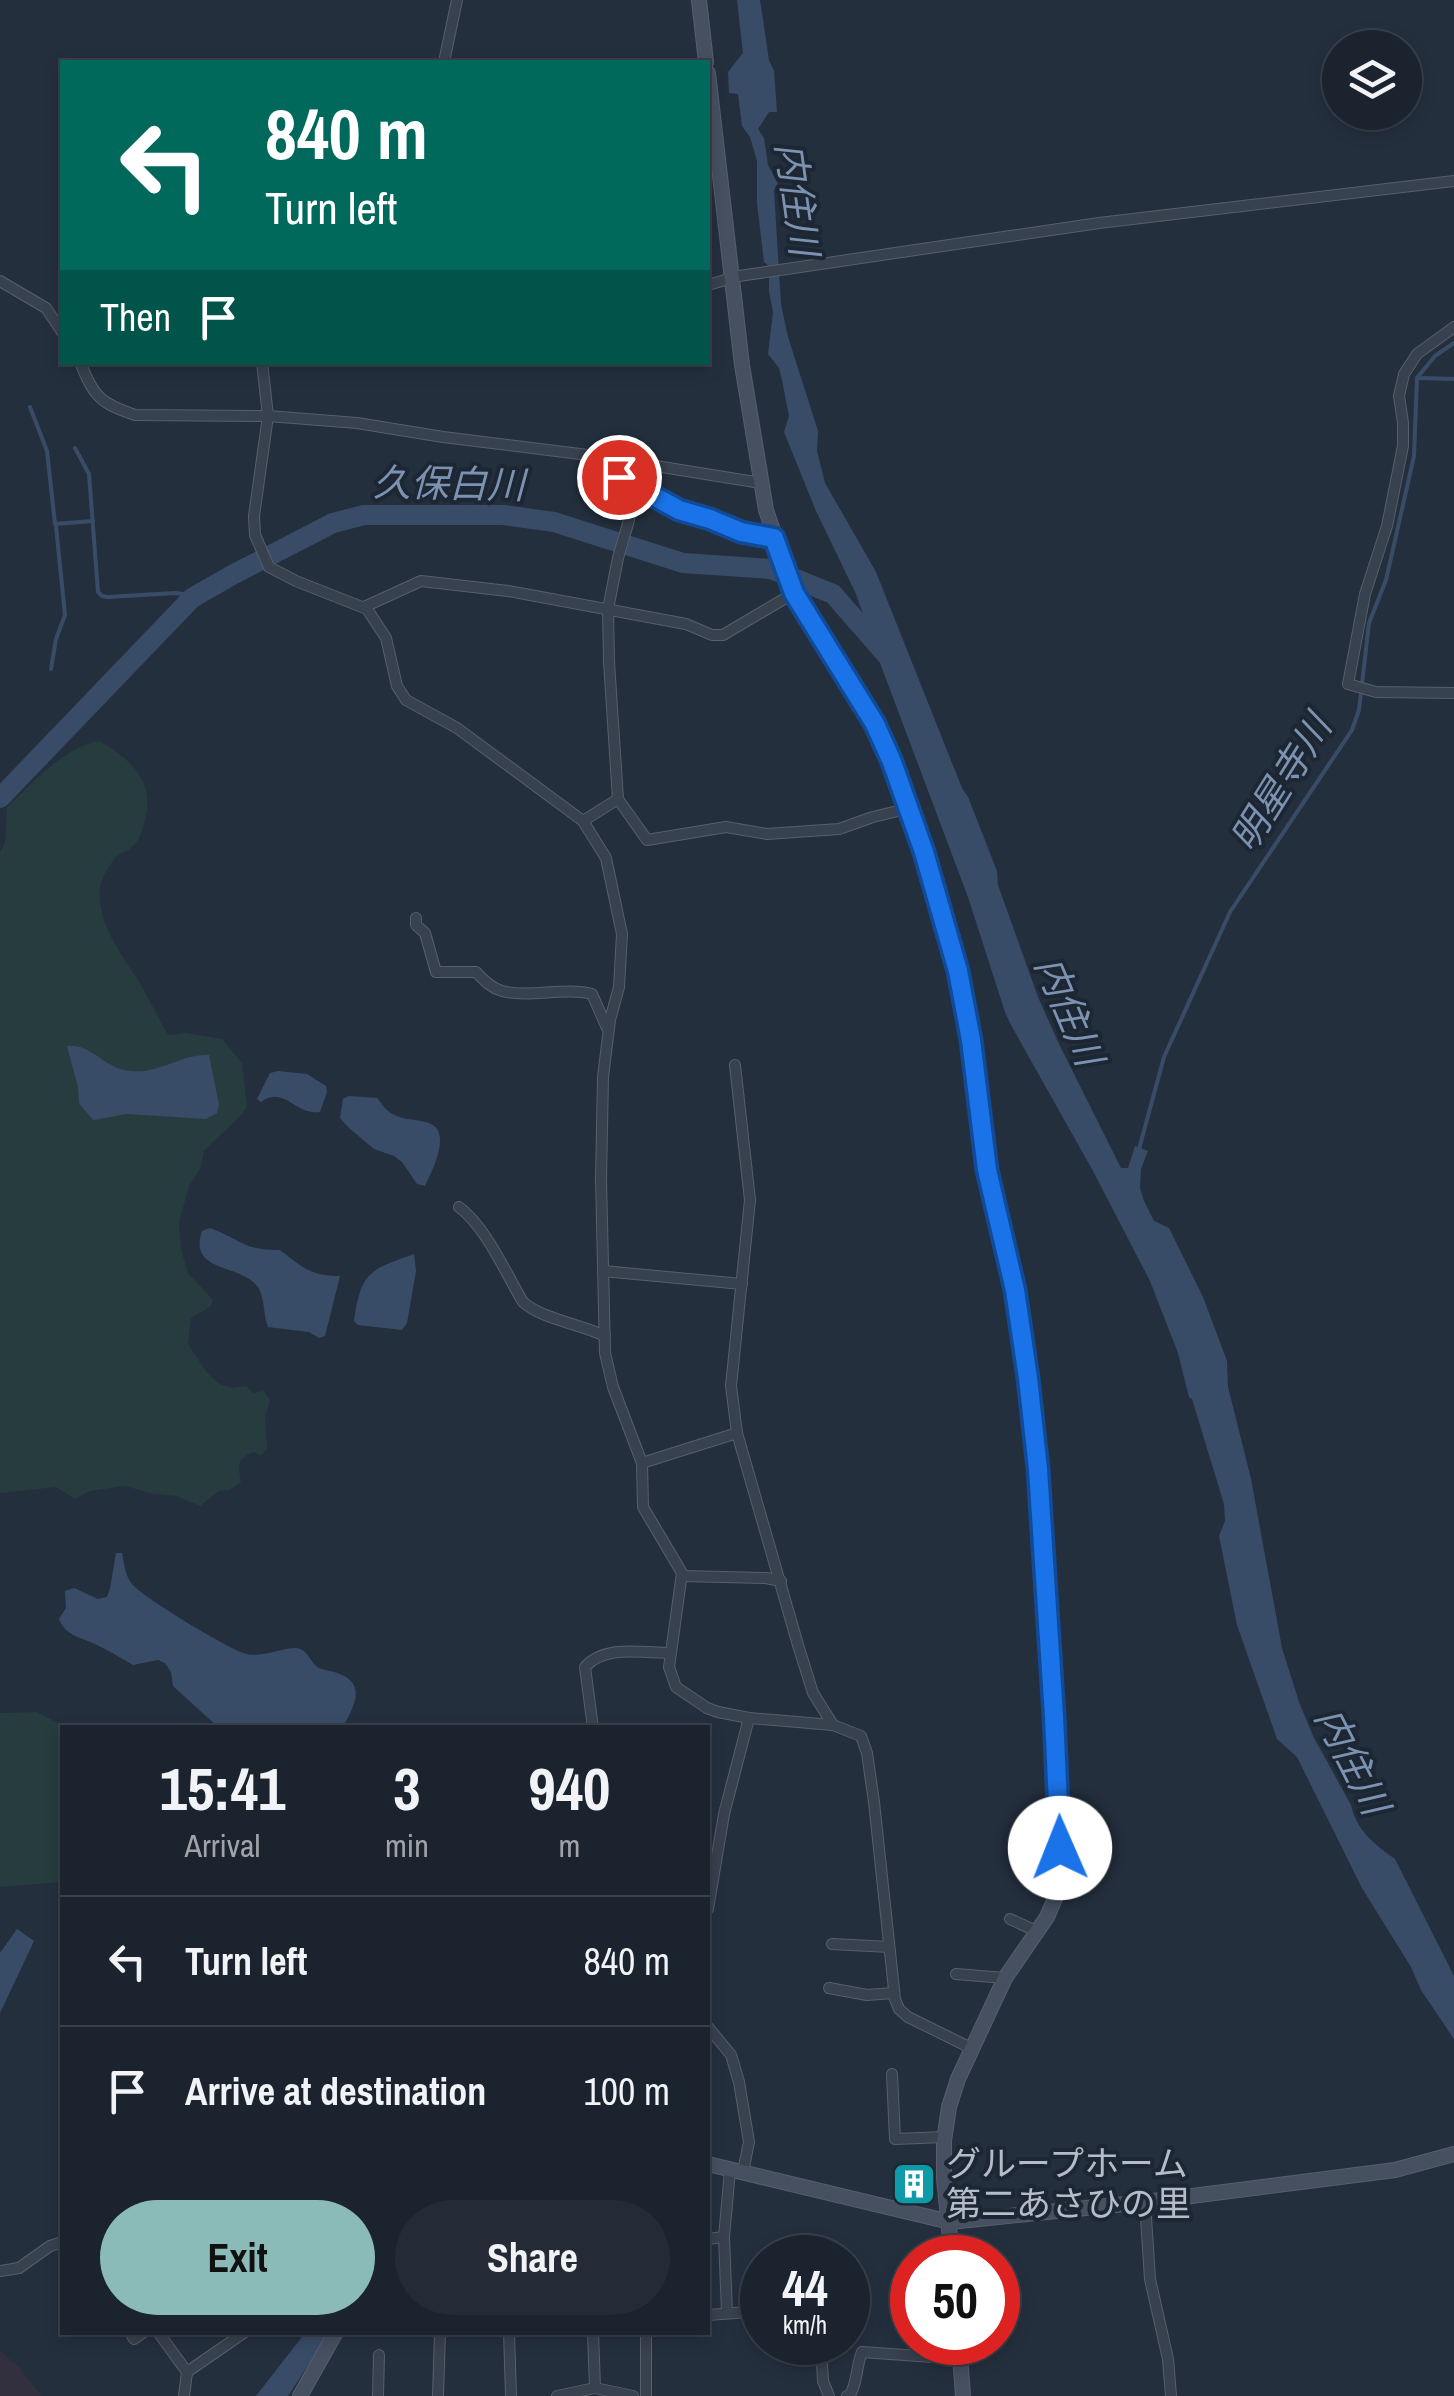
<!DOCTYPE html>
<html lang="en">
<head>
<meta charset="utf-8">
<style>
  :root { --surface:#1b232e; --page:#242b36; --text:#f1f3f6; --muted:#a0a4aa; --line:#39404a; --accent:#8bbbb9 }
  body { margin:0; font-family:"Archivo Narrow","Noto Sans JP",sans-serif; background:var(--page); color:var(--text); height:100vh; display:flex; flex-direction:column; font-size:38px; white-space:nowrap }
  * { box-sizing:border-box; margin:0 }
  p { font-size:32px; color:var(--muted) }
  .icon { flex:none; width:55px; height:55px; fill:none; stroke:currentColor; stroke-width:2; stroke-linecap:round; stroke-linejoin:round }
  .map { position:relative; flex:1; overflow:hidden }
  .drawer { position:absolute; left:60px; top:1725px; width:650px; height:610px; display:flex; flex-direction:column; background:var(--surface); border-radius:0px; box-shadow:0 5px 15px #0003,0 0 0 2px var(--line) }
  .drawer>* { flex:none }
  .banner { position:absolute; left:60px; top:60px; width:650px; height:305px; border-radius:0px; box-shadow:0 5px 15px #0003,0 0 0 2px var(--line); background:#00695c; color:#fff; overflow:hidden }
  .controls { position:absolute; left:1322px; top:30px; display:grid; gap:20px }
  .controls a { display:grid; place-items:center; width:100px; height:100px; border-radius:50%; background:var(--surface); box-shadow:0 5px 15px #0003,0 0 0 2px var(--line); font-size:50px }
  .speed { position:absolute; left:740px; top:2235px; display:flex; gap:20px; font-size:50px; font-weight:700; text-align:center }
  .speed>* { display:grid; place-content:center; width:130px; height:130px; border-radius:50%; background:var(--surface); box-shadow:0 5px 15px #0003,0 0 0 2px var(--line); line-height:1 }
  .speed small { font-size:25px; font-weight:400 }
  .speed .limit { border:15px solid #d22; background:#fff; color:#111 }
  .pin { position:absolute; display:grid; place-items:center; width:85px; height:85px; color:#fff; margin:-42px; border:5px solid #fff; border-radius:50%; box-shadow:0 2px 10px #0007 }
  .me { position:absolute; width:110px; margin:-55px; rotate:359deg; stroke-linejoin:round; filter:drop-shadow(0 0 8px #0008) }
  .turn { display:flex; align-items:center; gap:35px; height:210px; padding:0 40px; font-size:45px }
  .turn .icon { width:130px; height:130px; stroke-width:2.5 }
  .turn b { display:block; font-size:70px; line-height:85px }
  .then { display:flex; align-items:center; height:95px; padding:0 40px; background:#0003; gap:20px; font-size:38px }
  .eta { display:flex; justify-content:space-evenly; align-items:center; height:170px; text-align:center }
  .eta b { font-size:60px; font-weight:700; line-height:70px }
  .cta { display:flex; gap:20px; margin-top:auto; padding:20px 40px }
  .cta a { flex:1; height:115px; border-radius:60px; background:var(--accent); color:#111; font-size:40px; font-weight:700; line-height:115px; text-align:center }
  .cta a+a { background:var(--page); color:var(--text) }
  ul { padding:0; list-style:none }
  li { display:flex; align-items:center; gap:30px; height:130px; padding:0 40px; border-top:2px solid var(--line) }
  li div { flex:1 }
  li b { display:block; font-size:38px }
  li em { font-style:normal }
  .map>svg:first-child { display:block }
  .medical { fill:#32303f }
  .green { fill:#263c3f }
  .water { fill:#394c67 }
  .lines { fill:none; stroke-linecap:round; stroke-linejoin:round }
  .stream { stroke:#394c67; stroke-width:4 }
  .river { stroke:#394c67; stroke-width:20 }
  .street-casing { stroke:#565f6c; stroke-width:12 }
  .secondary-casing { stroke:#565f6c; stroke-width:16 }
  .street { stroke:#38414e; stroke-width:10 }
  .secondary { stroke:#465061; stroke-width:14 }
  .route-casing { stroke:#114b97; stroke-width:25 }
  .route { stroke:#1a73e8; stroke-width:18 }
  .labels { text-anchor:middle; stroke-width:8; stroke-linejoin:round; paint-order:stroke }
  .poi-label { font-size:35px; fill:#b4bcc9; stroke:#1d2633; text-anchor:start }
  .water-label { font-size:38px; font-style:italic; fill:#7c92b1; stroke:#1d2633 }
</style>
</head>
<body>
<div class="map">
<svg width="1454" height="2396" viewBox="0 0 1454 2396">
  <rect width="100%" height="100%" fill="#242f3e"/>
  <path class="medical" d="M0,2351L19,2367L41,2396H0Z"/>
  <g class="green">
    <path d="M99,741C130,758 156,782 145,820C142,830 140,841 131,848C128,851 122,852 118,855C111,862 100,880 100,889C98,925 120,952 138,980C149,998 158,1017 168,1035L186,1033L222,1039L242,1063L247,1107L242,1114L204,1151L201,1167L189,1186L179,1222L181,1249L188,1273L213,1300L210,1307L191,1318L188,1344L206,1371L218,1383L231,1388L246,1386L253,1393L264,1391L270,1400L265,1417L267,1448L261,1456L254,1452C236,1458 238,1465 241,1482L229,1490L219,1491L200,1506L176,1496L150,1493L125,1486L90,1491L75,1499L56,1487L0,1493V852L5,843L7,807C34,783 62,748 99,741Z"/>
    <path d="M37,1712L66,1727L62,1728V1882L0,1887V1713Z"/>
  </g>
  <g class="water">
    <path d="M737,0H760L769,60L774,71L777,112H769L758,129L764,138L768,165L778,184L774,190L781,304L788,337L818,431L817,451L825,483L876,572L962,788L968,797L997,871L998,885L1038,997L1059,1044L1121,1168H1128L1135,1146L1148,1151L1141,1169L1140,1188L1144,1201L1154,1221L1169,1228L1203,1297L1227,1361L1228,1387L1251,1479L1282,1648L1299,1702L1313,1736L1351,1805C1356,1830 1375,1845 1395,1859L1454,1976V2039L1421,1990L1411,1967L1362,1888L1297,1757L1277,1739L1237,1625L1219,1536L1225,1521L1224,1504L1192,1399L1189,1397L1178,1353L1150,1281L1093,1171L1011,1025L1005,1012L968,897L880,663L856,594L816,511L784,432L789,416L782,380L779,368L768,354L773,312L769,291V266L764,262L757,203V161L750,137L742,126L738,94L729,93L728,72L743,53Z"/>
    <path d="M67,1046C91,1044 102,1065 124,1070C157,1077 180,1053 209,1055L219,1105L217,1113L206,1119L127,1114L93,1120L79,1103L78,1087Z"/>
    <path d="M278,1071L307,1074L326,1086L327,1092L320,1112C295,1116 285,1085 261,1102L257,1099L270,1073Z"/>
    <path d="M349,1096L377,1098C381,1102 383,1107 388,1111C399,1120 413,1119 426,1122C454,1129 433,1169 425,1186L417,1184L402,1162L394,1156L374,1149L348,1127L340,1118L343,1099Z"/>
    <path d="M210,1228C240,1239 244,1251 280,1250C302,1267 310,1276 340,1276L325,1336L319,1338L309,1332L268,1327C263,1315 265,1298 258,1287C240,1263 188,1273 202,1231Z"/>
    <path d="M414,1254L416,1271L407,1323L402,1330L358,1325L354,1321C361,1271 370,1270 414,1254Z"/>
    <path d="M116,1553H122C124,1564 125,1574 131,1583C140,1596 226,1647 243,1653C261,1659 279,1648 296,1648C308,1649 310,1663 319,1668C326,1671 335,1671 342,1675C367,1686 352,1710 343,1727H218L173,1686L171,1672L165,1663L158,1660L133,1665C121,1658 110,1651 97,1645C82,1637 66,1637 59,1619L66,1608L65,1591L74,1588L98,1599L107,1597L110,1589Z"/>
    <path d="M17,1929L34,1941L0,2013V1953Z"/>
    <path d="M305,2333H329L288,2396H256Z"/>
  </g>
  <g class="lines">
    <g class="stream">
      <path d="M1417,378L1435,356L1454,343"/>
      <path d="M1417,378L1454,379"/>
      <path d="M30,407L47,451L55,524L93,521"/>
      <path d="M75,448L89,474L98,592L102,596L108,597L175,593L197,596"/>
      <path d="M51,669L56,639L65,615L56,526"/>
      <path d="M1139,1149L1164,1057L1230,912L1352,730L1359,710L1369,623L1386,580L1414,456L1417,378"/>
    </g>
    <path class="river" d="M0,798L192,598L234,574L333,523L364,515H503L554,522L683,563L771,569L833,594L889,658"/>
    <g class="street-casing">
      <g id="street">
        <path d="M444,62L457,0"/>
        <path d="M0,281L46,308L62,332"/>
        <path d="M708,285L739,276L1099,223L1454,181"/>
        <path d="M1454,327L1417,354L1404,374L1399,396L1403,423V446L1387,526L1365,594L1348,684L1376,692L1454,693"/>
        <path d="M80,362C94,397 100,403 135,415L268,416L357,423L443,437L588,455L761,483"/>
        <path d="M262,362L268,416L254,516L255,535L269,567L296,581L367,609L386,638L397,686L406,700L457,728L583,821L606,858L622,934L619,987L610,1020L603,1077L601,1179L605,1353L613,1387L642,1463L643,1507L682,1573L669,1667L676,1687L707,1708L718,1712L749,1718L833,1725L861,1736L867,1753L874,1802L895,1999L899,2009L908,2017L973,2049"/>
        <path d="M593,459C648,497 706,526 774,538"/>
        <path d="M632,483L629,520L618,558L608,609L609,662L618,799L647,840L726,827L767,834L839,829L873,817L910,808"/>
        <path d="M364,607L421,581L508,591L686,624L712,635H723L794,593"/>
        <path d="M583,821L618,799"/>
        <path d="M416,918V925L425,933L436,972H476C484,980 491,988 502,991C529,998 564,987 592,994L607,1028"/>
        <path d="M735,1065L750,1200L731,1386L737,1433L798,1645L813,1693L833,1725"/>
        <path d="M459,1207C486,1227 505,1272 523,1302C542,1319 580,1324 605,1336"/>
        <path d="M603,1271L742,1284"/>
        <path d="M642,1463L737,1433"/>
        <path d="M682,1576L766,1578L781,1581"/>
        <path d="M593,1728L585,1667C605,1644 644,1653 671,1653"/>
        <path d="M708,1909L724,1814L749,1718"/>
        <path d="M1010,1919L1036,1931"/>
        <path d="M832,1944L889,1947"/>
        <path d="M956,1974L1005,1978"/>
        <path d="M829,1988L867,1995L893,1993"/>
        <path d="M708,2027L731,2055L739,2082L749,2142L743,2172"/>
        <path d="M892,2074L895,2139L944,2137"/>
        <path d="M1145,2202L1150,2279L1168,2359L1171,2396"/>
        <path d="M708,2239L724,2237"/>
        <path d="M0,2271L19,2268L50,2246L62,2242"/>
        <path d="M727,2313L724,2237L730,2170"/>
        <path d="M708,2315L762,2311"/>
        <path d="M130,2332L134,2339L144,2332"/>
        <path d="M158,2332L187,2372L245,2332"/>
        <path d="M509,2332L511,2396"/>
        <path d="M593,2332L595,2388"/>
        <path d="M646,2332V2396"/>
        <path d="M774,2348L821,2347L823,2381L829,2396"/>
        <path d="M184,2396L187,2372"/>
        <path d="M378,2396L379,2355"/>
        <path d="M438,2396L440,2332"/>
        <path d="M557,2396L595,2388L633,2396"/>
        <path d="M847,2396L850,2395C858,2381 856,2366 862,2352L961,2359"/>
      </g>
    </g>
    <g class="secondary-casing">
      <g id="secondary">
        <path d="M699,0L706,62"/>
        <path d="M708,73L742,365L766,510L794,593L875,724L910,808L938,897L965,1006L987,1170L1015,1290L1028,1377L1037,1469L1054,1716L1059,1790V1877L1056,1896L1047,1917L1005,1978L958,2079L949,2107L944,2141V2178L952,2258"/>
        <path d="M708,2164L950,2222L1145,2202L1395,2170L1454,2154"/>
        <path d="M959,2342L963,2396"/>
        <path d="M300,2396L336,2332"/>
      </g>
    </g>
    <use href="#street" class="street"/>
    <use href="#secondary" class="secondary"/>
  </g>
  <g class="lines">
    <g class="route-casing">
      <path id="route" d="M619,477L679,510L710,519L741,532L774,538L794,593L875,724L892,762L924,852L958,971L971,1040L987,1170L1015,1290L1028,1378L1038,1469L1054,1716L1060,1848"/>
    </g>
    <use href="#route" class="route"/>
  </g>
  <defs>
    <g id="building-square" transform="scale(2.25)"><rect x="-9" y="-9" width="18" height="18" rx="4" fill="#0f9aa8" stroke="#1d2633"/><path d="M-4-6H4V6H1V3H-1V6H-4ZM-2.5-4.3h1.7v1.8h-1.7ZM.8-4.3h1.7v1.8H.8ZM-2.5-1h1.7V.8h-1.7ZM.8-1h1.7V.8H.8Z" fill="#fff"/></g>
  </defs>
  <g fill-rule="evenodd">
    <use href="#building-square" x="914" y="2184"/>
  </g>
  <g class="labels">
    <g class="poi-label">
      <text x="946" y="2176">グループホーム<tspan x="946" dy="40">第二あさひの里</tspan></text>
    </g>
    <g class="water-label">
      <text transform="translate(797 199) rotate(82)" y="13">内住川</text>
      <text transform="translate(449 484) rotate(1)" y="13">久保白川</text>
      <text transform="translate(1281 783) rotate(-58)" y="13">明星寺川</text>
      <text transform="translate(1069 1011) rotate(67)" y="13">内住川</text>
      <text transform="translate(1352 1761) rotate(63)" y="13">内住川</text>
    </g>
  </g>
</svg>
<div class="controls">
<a><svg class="icon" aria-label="layers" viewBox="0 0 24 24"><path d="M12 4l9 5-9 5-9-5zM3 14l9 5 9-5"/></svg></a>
</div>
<div class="speed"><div>44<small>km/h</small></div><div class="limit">50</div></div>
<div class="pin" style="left:619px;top:477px;background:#d93025"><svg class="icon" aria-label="arrive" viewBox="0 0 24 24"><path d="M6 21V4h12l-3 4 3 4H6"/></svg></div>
<svg class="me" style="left:1060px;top:1848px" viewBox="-20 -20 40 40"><circle r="19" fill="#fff"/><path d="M0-13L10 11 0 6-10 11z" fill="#1a73e8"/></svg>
<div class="banner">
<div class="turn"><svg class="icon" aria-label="left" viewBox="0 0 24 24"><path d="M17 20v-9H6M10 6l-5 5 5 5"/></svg><div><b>840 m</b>Turn left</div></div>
<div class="then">Then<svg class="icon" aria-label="arrive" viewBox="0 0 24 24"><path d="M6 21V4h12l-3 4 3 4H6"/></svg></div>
</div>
<section class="drawer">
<div class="eta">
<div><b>15:41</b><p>Arrival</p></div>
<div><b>3</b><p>min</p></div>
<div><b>940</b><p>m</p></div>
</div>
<ul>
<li><svg class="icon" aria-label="left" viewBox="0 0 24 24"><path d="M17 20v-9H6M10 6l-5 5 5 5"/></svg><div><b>Turn left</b></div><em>840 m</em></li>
<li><svg class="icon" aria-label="arrive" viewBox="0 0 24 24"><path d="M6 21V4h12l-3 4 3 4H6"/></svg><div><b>Arrive at destination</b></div><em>100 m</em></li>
</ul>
<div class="cta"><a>Exit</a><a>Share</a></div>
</section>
</div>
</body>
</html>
